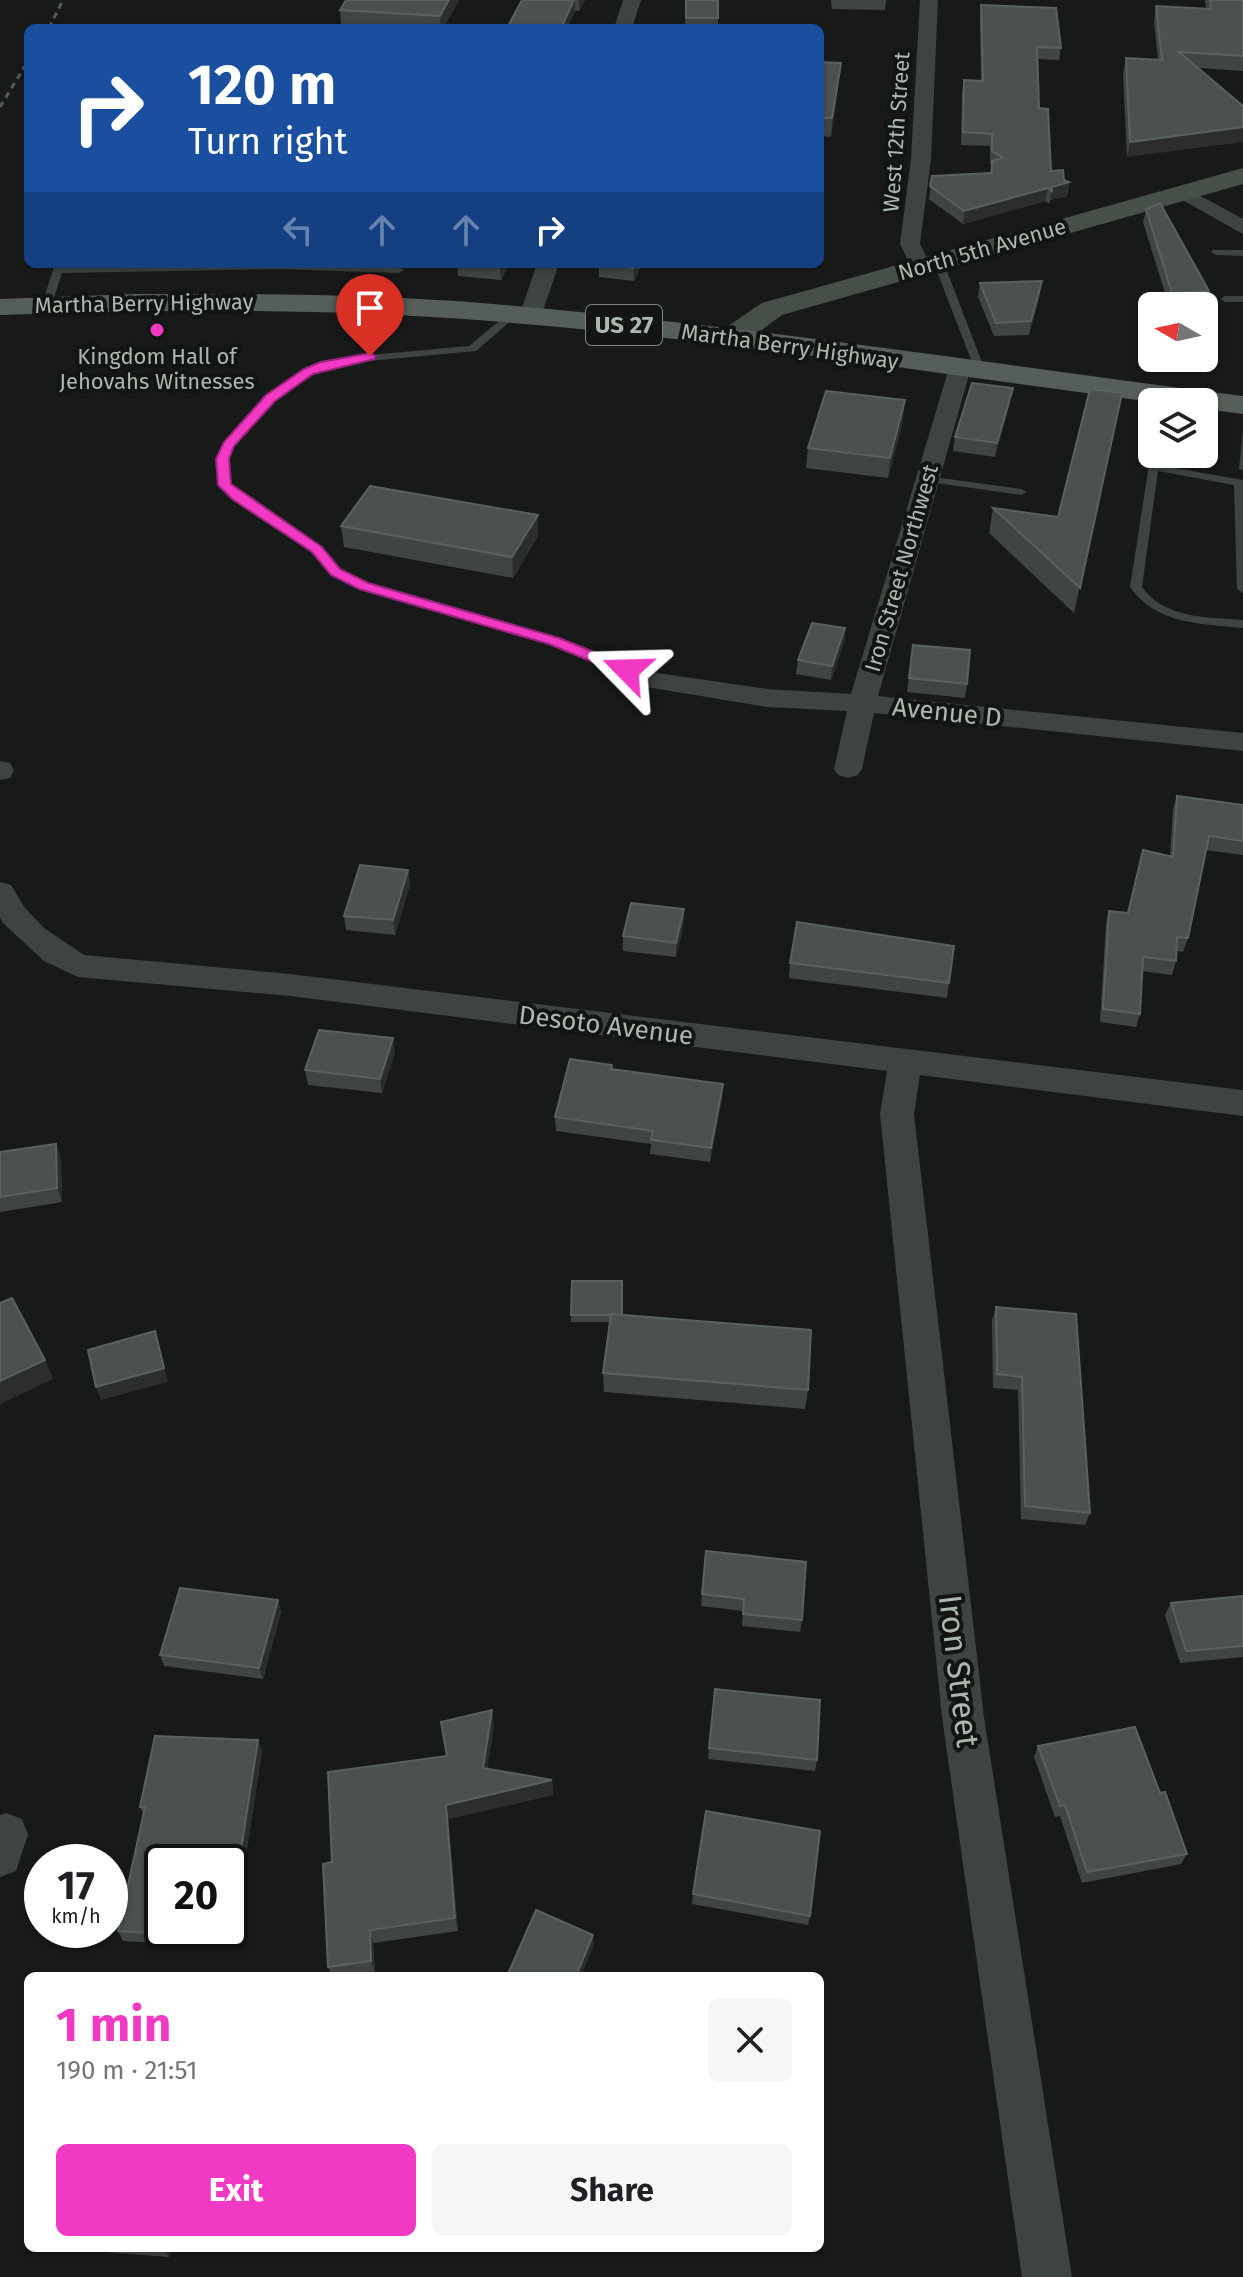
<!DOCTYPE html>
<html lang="en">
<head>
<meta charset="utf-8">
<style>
  :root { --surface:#fff; --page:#f6f6f6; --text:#202124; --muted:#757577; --accent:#f139c3 }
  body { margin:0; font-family:"Fira Sans",sans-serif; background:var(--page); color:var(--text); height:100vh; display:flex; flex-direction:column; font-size:30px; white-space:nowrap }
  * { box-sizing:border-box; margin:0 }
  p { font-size:26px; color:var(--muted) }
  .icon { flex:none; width:44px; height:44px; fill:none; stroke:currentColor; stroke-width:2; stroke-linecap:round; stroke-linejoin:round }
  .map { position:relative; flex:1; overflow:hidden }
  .panel { position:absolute; left:24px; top:1972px; width:800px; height:280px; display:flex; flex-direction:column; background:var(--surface); border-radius:12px; box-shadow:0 2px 6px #0004 }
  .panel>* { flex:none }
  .hud { position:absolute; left:24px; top:24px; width:800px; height:244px; border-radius:12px; box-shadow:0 2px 6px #0004; background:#1a4fa0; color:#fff; overflow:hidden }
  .needle { width:52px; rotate:279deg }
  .fabs { position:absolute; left:1138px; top:292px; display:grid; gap:16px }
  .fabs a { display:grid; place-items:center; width:80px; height:80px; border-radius:12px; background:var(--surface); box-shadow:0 2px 6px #0004; font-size:40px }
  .speed { position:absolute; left:24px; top:1844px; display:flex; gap:16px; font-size:40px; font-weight:700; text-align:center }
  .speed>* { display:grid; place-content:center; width:104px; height:104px; border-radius:50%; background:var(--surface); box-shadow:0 2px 6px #0004; line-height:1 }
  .speed small { font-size:20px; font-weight:400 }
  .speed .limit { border:4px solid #111; border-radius:12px; background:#fff; color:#111 }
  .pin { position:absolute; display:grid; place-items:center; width:68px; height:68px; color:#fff; margin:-82px -34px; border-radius:50% 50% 50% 0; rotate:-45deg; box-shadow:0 0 8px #0007 }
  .pin .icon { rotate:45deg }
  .me { position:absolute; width:88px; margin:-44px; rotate:292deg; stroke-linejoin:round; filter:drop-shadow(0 0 6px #0008) }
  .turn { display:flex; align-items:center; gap:28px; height:168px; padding:0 32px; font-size:36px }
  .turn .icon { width:104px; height:104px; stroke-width:2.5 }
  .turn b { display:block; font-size:56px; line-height:68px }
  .lanes { display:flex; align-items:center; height:76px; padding:0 32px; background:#0003; justify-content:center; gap:40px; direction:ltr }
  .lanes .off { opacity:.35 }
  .round { display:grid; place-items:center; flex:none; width:84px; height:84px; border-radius:12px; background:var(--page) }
  .overview { display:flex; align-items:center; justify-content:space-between; height:136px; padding:0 32px }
  h1 { font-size:48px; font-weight:700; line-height:60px; color:var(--accent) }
  .primary-button { display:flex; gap:16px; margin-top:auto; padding:16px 32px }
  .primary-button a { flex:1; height:92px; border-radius:12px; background:var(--accent); color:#fff; font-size:32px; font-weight:700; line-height:92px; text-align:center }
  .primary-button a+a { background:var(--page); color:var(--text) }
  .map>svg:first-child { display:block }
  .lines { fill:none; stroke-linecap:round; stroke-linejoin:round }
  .lane { fill:#3e4440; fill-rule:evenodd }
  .street { fill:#3e4440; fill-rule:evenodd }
  .secondary { fill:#474f49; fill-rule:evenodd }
  .primary { fill:#555e58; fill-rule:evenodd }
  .rail { stroke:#545c56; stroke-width:3; stroke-dasharray:6 5; stroke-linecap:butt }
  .wall { fill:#404542 }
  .shaded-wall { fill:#2b2e2d }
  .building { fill:#4b514e; stroke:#5a625d; stroke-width:2 }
  .route { fill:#f139c3; stroke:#9d257f; stroke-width:2 }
  .poi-dot { fill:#f139c3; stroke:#131514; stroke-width:3 }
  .labels { text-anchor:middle; stroke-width:8; stroke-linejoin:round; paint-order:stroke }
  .far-street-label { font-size:22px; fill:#aab9ae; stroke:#131514 }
  .far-poi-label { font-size:22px; fill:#aab9ae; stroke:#131514 }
  .shield { fill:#131514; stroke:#7d8880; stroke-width:2 }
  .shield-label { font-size:24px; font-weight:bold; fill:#aab9ae }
  .street-label { font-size:26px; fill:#aab9ae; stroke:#131514 }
  .near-street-label { font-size:32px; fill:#aab9ae; stroke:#131514 }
</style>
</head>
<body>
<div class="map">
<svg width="1243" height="2277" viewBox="0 0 1243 2277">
  <rect width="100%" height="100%" fill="#181a19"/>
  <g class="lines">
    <g class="lane">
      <path d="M1213,250H1243V256L1216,255L1211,252Z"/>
      <path d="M934,259L943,261L985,370L984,372L975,370L933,261Z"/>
      <path d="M55,264H65L64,267L307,264L399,267L404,270L399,273L277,269L62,273L52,304L47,307L42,304Z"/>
      <path d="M1243,296V302H1225L1220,299L1225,296Z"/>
      <path d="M510,312L519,314L476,351L348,363L300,380L275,400L233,445L228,459L231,484L241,495L321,547L340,569L367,583L558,638L656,677V683H646L550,644L359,589L332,575L313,553L233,499L221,487L216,459L222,444L267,396L292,376L347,357L469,346Z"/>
      <path d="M1151,452L1152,454H1161L1159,465L1243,480V593L1237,589L1234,485L1158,471L1142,587C1165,619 1207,617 1243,620V628C1201,624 1156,624 1130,587Z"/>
      <path d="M926,476L1021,489L1027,492L1021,495L922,481L920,479Z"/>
    </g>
    <g class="street">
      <path d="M623,0H641L632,28H614Z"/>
      <path d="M920,0H938L931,159L920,244L931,266L920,272L913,270L900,244L911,159Z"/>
      <path d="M1184,187L1243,219V234L1177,197L1174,193Z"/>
      <path d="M537,264H559L541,316L530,323L519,316Z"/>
      <path d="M960,361L968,363L971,368L878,696L1243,733V751L874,713L862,769L858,775L848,778L838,775L834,769L847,711L767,707L641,686L637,680L641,674L651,672L767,689L851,694L949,368L952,363Z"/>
      <path d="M0,761L10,763L14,770L10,778L0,780Z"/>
      <path d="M0,882L11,885L25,908L44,928L84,955L290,974L1243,1090V1116L920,1075L914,1114L984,1717L1072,2277H1022L942,1717L880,1114L887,1071L290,996L78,977L44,961L3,923L0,918Z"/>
      <path d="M6,1813L22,1819L28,1835L16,1871L0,1877V1815Z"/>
    </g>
    <path class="secondary" d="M1243,168V184L782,315C763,328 742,350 719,344L715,338L719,332L762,303Z"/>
    <path class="primary" d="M136,294C255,294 374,294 493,304C744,325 993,364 1243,396V414L1204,409V402H1152C932,373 712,338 490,321C327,308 164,309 0,315V299Z"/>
    <g class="rail">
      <path d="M49,28L63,0"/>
      <path d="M0,107L28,61"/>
    </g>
  </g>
  <g class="wall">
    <path d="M459,0L443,28H388L341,25L340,10Z"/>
    <path d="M522,0H585L579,11H575L567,28H507Z"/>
    <path d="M686,0H718V28H685Z"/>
    <path d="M831,0H886L885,10L832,9Z"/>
    <path d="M1205,0H1243V71L1199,68L1127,157L1123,74L1126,58L1158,60L1154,21L1156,6L1206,9Z"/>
    <path d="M981,5L1061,48L1059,60L1038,59L1039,108L1051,171L1069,182L1067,196L1050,200V204L1045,201L963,224L929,199L932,176L990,173L991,164H990V146L961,145L962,92L964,80L981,81L980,17Z"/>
    <path d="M820,62L839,81L831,137L820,136Z"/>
    <path d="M1146,209L1209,291L1206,305L1169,306L1143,222Z"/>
    <path d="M457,264H509L501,280L458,276Z"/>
    <path d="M599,264H642L634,281L599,277Z"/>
    <path d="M980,283L1040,294L1029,335L994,336L978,297Z"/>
    <path d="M1122,393L1074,613L989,533L993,508L1058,517Z"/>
    <path d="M1010,402L995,457L953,451L955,437Z"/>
    <path d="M903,421L888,478L806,468L808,448Z"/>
    <path d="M1243,431V470L1239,469Z"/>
    <path d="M341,526L538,536L513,578L344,547Z"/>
    <path d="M845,628L844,643L831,680L796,674L798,660Z"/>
    <path d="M913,645L967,684L965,698L907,692Z"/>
    <path d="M1177,796L1243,805V855L1206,850L1188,938L1183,952L1177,951L1176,961L1172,975L1142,971L1140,1014L1136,1027L1100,1022L1106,924L1109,911L1127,913L1170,856L1173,809Z"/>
    <path d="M408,870L410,884L395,935L346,930L344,916Z"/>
    <path d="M684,923L676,957L623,951V936Z"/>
    <path d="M790,963L949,983L947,998L789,978Z"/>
    <path d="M395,1052L382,1093L308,1085L305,1070Z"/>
    <path d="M612,1069L723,1084L722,1098L710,1162L650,1154L651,1144L556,1131L555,1117Z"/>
    <path d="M0,1152L61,1158L62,1202L0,1212Z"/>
    <path d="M572,1281L622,1315L808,1390L805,1409L604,1392L603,1373L610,1322H571Z"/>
    <path d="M996,1307L1090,1513L1085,1525L1021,1519L1018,1390L993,1388L992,1320Z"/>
    <path d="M706,1551L802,1620L800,1632L742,1626L743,1611L701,1606Z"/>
    <path d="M1243,1596V1657L1180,1663L1165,1615L1171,1603Z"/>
    <path d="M278,1600L281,1612L263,1679L164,1666L160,1655Z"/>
    <path d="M715,1689L817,1760L815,1771L708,1759Z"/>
    <path d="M494,1725L487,1769L552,1780L553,1795L448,1819L458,1931L373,1943L375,1974L359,1976H332L328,1967L332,1862L447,1756Z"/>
    <path d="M258,1740L262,1751L232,1947L123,1941L118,1931L144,1815L140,1807Z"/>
    <path d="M1038,1746L1160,1793L1187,1854L1181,1864L1082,1883L1060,1816L1055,1817L1034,1757Z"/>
    <path d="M693,1894L810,1916L808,1925L692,1904Z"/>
    <path d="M54,2248H171L169,2257Z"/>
  </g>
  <g class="shaded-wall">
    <path d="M449,0H459L443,28H441L440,16Z"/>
    <path d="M575,0V11L567,28H561Z"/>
    <path d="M579,0H585L579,11Z"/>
    <path d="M841,63L839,81L831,137L832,118Z"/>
    <path d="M1243,127V142L1127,157L1130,142Z"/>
    <path d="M1069,182L1067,196L1050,200L1052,187Z"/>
    <path d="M1048,188L1045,201L963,224L964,211Z"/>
    <path d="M502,264H509L501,280L500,267Z"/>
    <path d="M636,264H642L634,281V268Z"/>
    <path d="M1042,281L1040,294L1029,335L1031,321Z"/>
    <path d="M1013,388L1010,402L995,457L997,443Z"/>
    <path d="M905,400L903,421L888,478L890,458Z"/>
    <path d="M538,515V536L513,578L512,557Z"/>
    <path d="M845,628L844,643L831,680L832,666Z"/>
    <path d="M408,870L410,884L395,935L393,920Z"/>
    <path d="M684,909V923L676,957V943Z"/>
    <path d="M393,1038L395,1052L382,1093L380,1079Z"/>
    <path d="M723,1084L722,1098L710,1162L711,1148Z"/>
    <path d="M56,1144L61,1158L62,1202L57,1188Z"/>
    <path d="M155,1331L168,1382L101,1400L96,1387Z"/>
    <path d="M45,1360L53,1379L0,1404V1381Z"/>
    <path d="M278,1600L281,1612L263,1679L259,1668Z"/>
    <path d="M492,1710L494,1725L485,1783L483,1768Z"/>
    <path d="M258,1740L262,1751L232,1947L227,1938L229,1930H230V1921Z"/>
    <path d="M552,1780L553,1795L448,1819L458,1931L455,1918L446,1805Z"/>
    <path d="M370,1930L373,1943L375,1974L371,1961Z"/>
    <path d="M593,1935L594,1945L581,1976H576Z"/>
    <path d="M164,2248H171L169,2257L164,2251Z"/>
  </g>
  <g class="building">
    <path d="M346,0H449L440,16L340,10Z"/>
    <path d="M522,0H574L561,28H507Z"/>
    <rect x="686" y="0" width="32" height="18"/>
    <path d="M1210,0H1243V56L1179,52L1243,106V127L1130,142L1126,58L1162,60L1156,6L1211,9Z"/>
    <path d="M981,5L1056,8L1061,48L1037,47L1039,108L1048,109L1051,171L1063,170L1064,180L1069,182L1052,187V191L1048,188L964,211L930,186L932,176L992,173V161L1003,158L992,151V134L963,132L964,80L983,81Z"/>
    <path d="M820,62L841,63L832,118H820Z"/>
    <path d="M1160,203L1209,291L1172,293L1146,209Z"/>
    <path d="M471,264H502L500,267Z"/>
    <path d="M600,264H636L634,268Z"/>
    <path d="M1042,281L1031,321L996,323L980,283Z"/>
    <path d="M972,383L1013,388L997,443L955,437Z"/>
    <path d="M1090,389L1122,393L1080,588L993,508L1058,517Z"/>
    <path d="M826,391L905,400L890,458L808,448Z"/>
    <path d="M370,486L538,515L512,557L341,526Z"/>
    <path d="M812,623L845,628L832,666L798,660Z"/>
    <path d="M913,645L970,650L967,684L909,678Z"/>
    <path d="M1177,796L1243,805V841L1209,836L1188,938L1177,937L1176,961L1143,957L1140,1014L1103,1009L1109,911L1128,913L1143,850L1173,857Z"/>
    <path d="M360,865L408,870L393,920L344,916Z"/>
    <path d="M631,903L684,909L676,943L623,936Z"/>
    <path d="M797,922L954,946L949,983L790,963Z"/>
    <path d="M319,1030L393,1038L380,1079L305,1070Z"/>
    <path d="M570,1059L612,1065L611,1069L723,1084L711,1148L651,1140L653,1131L555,1117Z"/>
    <path d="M56,1144L57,1188L0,1197V1152Z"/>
    <path d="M572,1281H622V1315H571Z"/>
    <path d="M12,1298L45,1360L0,1381V1303Z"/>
    <path d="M996,1307L1076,1314L1090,1513L1025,1506L1022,1377L997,1374Z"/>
    <path d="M611,1314L811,1330L808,1390L603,1373Z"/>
    <path d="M155,1331L164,1368L96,1387L88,1350Z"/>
    <path d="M706,1551L806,1562L802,1620L743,1614L744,1599L702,1594Z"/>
    <path d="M180,1588L278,1600L259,1668L160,1655Z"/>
    <path d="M1243,1596V1646L1186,1651L1171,1603Z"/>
    <path d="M715,1689L820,1700L817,1760L709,1748Z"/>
    <path d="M492,1710L483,1768L552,1780L446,1805L455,1918L370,1930L371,1961L328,1967L323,1864L332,1862L328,1772L447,1756L441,1722Z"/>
    <path d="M1135,1727L1160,1793L1165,1792L1187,1854L1087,1872L1065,1805L1060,1806L1038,1746Z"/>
    <path d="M155,1736L258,1740L230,1921V1862H162V1930H229L227,1938L118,1931L145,1807H140Z"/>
    <path d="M706,1811L820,1831L810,1916L693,1894Z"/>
    <path d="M536,1910L593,1935L576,1976H507Z"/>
    <path d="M128,2248H164V2251Z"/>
  </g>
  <path class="route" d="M370,353L376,356L375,359L313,374L275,401L234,446L229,459L231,484L322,547L340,569L368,583L559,638L632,667V674H622L549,644L359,589L331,575L312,552L232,499L218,485L216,459L224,442L266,395L304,369L321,362Z"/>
  <circle class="poi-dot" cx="157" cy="330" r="8"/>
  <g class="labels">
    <g class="far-street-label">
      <text transform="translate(896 132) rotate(-86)" y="8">West 12th Street</text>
      <text transform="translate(982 249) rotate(-16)" y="8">North 5th Avenue</text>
      <text transform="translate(144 303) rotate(-1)" y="8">Martha Berry Highway</text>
      <text transform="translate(790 346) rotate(8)" y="8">Martha Berry Highway</text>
      <text transform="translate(901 568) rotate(-74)" y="8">Iron Street Northwest</text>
    </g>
    <g class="far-poi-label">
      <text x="157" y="364">Kingdom Hall of<tspan x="157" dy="25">Jehovahs Witnesses</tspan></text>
    </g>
    <rect class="shield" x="586" y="305" width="76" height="40" rx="6"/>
    <g class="shield-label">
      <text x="624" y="333">US 27</text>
    </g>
    <g class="street-label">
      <text transform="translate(947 712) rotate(6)" y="9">Avenue D</text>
      <text transform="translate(606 1025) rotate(7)" y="9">Desoto Avenue</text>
    </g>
    <g class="near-street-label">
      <text transform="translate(959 1671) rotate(83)" y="11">Iron Street</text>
    </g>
  </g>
</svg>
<div class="fabs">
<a><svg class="needle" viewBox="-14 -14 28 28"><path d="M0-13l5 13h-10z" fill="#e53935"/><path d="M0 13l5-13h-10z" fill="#757577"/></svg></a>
<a><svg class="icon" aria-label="layers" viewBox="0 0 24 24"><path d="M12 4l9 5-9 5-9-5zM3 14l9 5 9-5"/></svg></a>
</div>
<div class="speed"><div>17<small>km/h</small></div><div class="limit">20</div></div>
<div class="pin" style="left:370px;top:356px;background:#d93025"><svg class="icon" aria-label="arrive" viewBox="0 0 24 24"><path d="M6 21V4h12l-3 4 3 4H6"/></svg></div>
<svg class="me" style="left:627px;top:670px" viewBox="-20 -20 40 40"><path d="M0-17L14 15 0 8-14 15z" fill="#f139c3" stroke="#fff" stroke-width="4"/></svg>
<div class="hud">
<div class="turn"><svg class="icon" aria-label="right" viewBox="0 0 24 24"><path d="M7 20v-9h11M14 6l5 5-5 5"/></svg><div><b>120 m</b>Turn right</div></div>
<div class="lanes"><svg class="icon off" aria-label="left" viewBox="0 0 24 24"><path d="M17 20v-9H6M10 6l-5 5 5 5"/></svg><svg class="icon off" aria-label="ahead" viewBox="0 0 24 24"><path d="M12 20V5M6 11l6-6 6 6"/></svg><svg class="icon off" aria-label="ahead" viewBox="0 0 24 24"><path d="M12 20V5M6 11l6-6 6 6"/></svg><svg class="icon" aria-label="right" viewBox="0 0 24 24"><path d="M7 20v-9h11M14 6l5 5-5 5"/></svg></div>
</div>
<section class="panel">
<div class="overview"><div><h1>1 min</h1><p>190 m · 21:51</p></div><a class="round"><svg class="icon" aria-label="close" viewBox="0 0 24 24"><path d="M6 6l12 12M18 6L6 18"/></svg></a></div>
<div class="primary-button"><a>Exit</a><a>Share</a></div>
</section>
</div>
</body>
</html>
